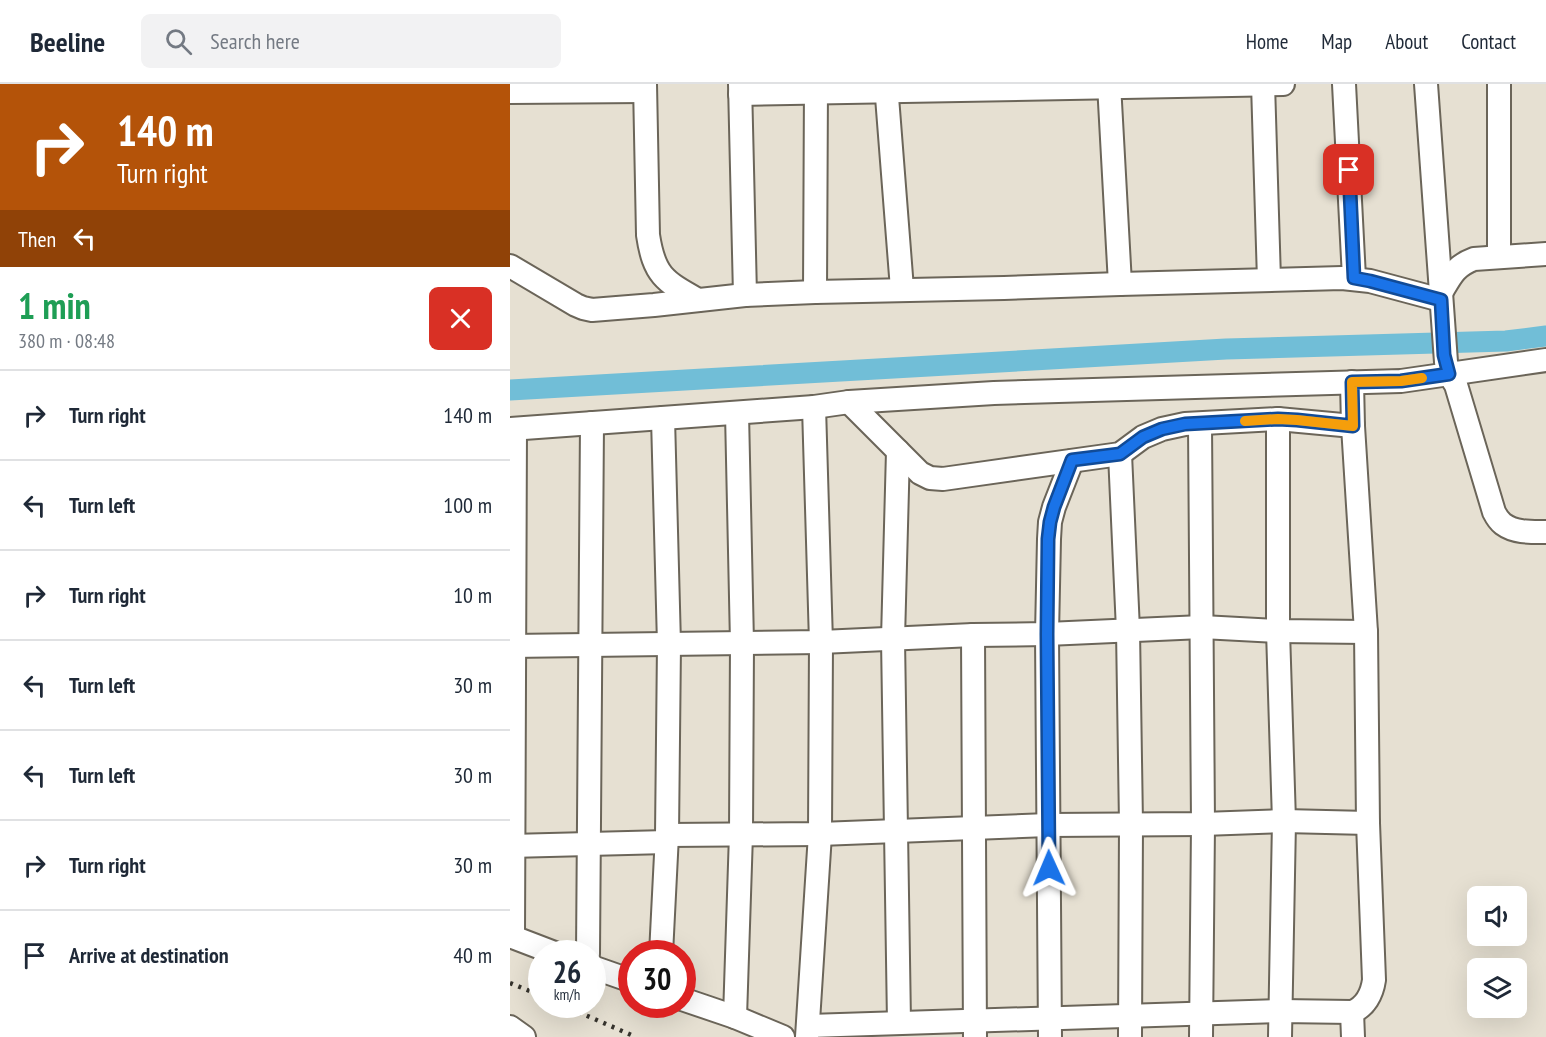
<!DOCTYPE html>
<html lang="en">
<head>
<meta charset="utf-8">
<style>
  :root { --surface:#fff; --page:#f2f2f3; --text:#1f2937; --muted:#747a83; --line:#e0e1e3 }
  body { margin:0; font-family:"PT Sans Narrow",sans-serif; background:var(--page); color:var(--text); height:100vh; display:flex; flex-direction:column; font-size:22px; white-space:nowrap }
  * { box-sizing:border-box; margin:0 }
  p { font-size:20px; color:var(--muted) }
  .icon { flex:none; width:33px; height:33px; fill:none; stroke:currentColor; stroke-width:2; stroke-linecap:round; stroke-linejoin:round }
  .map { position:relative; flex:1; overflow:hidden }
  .side { display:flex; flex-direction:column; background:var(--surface); width:510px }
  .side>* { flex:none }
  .top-card { background:#b45309; color:#fff; overflow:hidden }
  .controls { position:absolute; left:957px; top:802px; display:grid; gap:12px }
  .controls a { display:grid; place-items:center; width:60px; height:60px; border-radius:9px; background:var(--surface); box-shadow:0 6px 24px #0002; font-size:30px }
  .speed { position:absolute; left:18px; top:856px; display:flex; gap:12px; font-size:30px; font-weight:700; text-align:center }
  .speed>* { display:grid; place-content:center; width:78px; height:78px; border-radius:50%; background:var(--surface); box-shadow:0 6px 24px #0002; line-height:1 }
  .speed small { font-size:15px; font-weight:400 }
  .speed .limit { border:9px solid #d22; background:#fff; color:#111 }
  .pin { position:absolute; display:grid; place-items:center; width:51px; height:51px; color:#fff; margin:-26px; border-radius:12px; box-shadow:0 3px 9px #0006 }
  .me { position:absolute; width:66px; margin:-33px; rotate:359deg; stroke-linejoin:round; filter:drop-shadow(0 0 4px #0008) }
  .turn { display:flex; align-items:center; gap:21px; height:126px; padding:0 18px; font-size:27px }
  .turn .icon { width:78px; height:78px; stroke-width:2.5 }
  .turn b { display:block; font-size:42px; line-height:51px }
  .then { display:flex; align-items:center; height:57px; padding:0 18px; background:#0003; gap:12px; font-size:22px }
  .round { display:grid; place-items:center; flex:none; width:63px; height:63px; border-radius:9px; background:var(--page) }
  .summary { display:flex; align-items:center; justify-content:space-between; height:102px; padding:0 18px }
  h1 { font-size:36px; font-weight:700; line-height:45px; color:#1e9e55 }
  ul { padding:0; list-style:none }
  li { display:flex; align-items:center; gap:18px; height:90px; padding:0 18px; border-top:2px solid var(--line) }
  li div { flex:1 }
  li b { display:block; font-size:22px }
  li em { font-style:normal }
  header { display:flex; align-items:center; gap:36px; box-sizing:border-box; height:84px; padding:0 30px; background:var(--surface); border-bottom:2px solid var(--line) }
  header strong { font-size:28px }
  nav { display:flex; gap:33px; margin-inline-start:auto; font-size:21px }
  .search { width:420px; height:54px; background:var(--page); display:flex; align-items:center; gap:15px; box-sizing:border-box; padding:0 21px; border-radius:9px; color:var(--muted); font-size:22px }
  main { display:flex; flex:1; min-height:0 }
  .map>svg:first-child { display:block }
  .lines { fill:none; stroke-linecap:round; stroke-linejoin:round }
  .canal { stroke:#71bed7; stroke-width:21 }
  .street-casing { stroke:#6b6559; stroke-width:26 }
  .street { stroke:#fff; stroke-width:22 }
  .rail { stroke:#36332d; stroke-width:4.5; stroke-dasharray:3 6; stroke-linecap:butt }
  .route-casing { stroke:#114b97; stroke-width:15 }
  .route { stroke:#1a73e8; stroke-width:10 }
  .slow { stroke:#f59e0b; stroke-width:10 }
</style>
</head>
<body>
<header>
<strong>Beeline</strong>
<div class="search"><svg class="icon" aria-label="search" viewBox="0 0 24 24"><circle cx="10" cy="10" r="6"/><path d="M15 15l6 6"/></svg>Search here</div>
<nav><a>Home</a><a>Map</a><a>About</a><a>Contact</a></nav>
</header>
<main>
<section class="side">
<div class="top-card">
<div class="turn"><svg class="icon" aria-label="right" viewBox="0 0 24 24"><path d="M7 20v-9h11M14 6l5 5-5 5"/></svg><div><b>140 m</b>Turn right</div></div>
<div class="then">Then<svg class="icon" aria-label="left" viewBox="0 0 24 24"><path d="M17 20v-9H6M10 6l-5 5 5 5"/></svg></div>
</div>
<div class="summary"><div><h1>1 min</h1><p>380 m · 08:48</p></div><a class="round" style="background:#d93025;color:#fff"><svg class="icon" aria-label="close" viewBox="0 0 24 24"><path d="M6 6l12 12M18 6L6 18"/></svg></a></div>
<ul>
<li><svg class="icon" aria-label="right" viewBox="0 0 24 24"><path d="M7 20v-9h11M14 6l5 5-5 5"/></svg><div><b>Turn right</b></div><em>140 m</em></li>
<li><svg class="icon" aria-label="left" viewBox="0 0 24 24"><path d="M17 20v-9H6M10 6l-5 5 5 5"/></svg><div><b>Turn left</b></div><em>100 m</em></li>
<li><svg class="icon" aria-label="right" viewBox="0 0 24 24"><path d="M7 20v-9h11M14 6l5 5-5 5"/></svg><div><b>Turn right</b></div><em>10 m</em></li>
<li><svg class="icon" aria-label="left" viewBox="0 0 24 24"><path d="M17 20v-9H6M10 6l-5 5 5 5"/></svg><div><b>Turn left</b></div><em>30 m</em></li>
<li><svg class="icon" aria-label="left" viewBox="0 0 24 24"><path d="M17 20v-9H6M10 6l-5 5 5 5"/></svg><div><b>Turn left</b></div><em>30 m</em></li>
<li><svg class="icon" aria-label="right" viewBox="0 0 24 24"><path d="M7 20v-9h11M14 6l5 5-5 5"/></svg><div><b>Turn right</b></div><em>30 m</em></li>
<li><svg class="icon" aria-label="arrive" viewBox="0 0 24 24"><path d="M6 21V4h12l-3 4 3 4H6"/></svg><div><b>Arrive at destination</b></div><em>40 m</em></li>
</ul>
</section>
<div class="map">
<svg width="1036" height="953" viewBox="0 0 1036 953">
  <rect width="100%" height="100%" fill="#e6e0d2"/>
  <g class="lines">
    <path class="canal" d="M0,306L716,265L996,257L1036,252"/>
    <g class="street-casing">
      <g id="street">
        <path d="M135,0L138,151C144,191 154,197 188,216"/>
        <path d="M230,0L235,211"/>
        <path d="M376,0L392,205"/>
        <path d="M599,0L610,200"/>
        <path d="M753,0L759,196"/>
        <path d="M834,0L844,194"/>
        <path d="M916,0L936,278L939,290L946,301L984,428C986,432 989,437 993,440C1005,449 1022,448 1036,448"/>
        <path d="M989,0V173"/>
        <path d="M0,8L135,7"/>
        <path d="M230,10L773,0"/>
        <path d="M0,182L66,221L73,224L82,226L144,221L235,211L305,208L494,204L610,200L832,194L860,197L931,216"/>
        <path d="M305,208L306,0"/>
        <path d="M931,209C941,192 945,182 964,175L1036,170"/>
        <path d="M339,318L410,389L420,394L433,395L610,370L633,353L652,345L675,340L768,335L843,342"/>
        <path d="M768,335V547L774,737L770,953"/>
        <path d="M690,340L693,740L691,953"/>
        <path d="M0,345L304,323L339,318L484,309L891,297L1036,276"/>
        <path d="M388,367L383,555L389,938"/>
        <path d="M610,370L618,546L621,740L620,953"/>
        <path d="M463,551L465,953"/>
        <path d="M0,562L311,558L463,551L537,550L692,543L768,547L856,548"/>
        <path d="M157,751L310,750L538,741L693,740L774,737L858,739"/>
        <path d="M0,762L157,758"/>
        <path d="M0,852L47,870"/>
        <path d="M3,853L5,345"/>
        <path d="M78,870L82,339"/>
        <path d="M151,870L157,751L159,560L153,334"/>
        <path d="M82,883L122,897"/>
        <path d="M172,915L225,933L273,953"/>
        <path d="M842,928L843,953"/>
        <path d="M225,933L231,750L232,559L227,329"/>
        <path d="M299,942L771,927L842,928C855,923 862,910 864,896L858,739L856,548L843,342L842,298"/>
        <path d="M0,943L14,953"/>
        <path d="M297,953L310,750L311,558L304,323"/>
        <path d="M540,953L537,550L539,455L540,438L544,423L562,377"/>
      </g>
    </g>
    <use href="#street" class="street"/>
    <g class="rail">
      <path d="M0,899L32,912"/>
      <path d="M52,921L126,953"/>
    </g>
  </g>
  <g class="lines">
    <g class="route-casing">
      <path id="route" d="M539,784L537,550L538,455L540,438L544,423L562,376L610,370L633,353L652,345L675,340L768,335L787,336L843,342L842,298L891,297L939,290L934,271L931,216L860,197L844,194L839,86"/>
    </g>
    <use href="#route" class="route"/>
    <path class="slow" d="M735,337L768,335L787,336L843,342L842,298L891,297L912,294"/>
  </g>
</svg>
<div class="controls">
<a><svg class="icon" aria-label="sound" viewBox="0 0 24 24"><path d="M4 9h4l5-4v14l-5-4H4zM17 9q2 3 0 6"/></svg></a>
<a><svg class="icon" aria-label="layers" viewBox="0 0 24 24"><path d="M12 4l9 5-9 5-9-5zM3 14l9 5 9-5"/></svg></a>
</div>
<div class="speed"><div>26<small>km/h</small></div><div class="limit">30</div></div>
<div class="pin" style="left:839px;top:86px;background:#d93025"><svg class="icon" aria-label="arrive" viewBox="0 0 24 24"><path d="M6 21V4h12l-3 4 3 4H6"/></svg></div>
<svg class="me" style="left:539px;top:784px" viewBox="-20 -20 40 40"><path d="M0-17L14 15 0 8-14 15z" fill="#1a73e8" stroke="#fff" stroke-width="4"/></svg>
</div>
</main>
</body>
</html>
